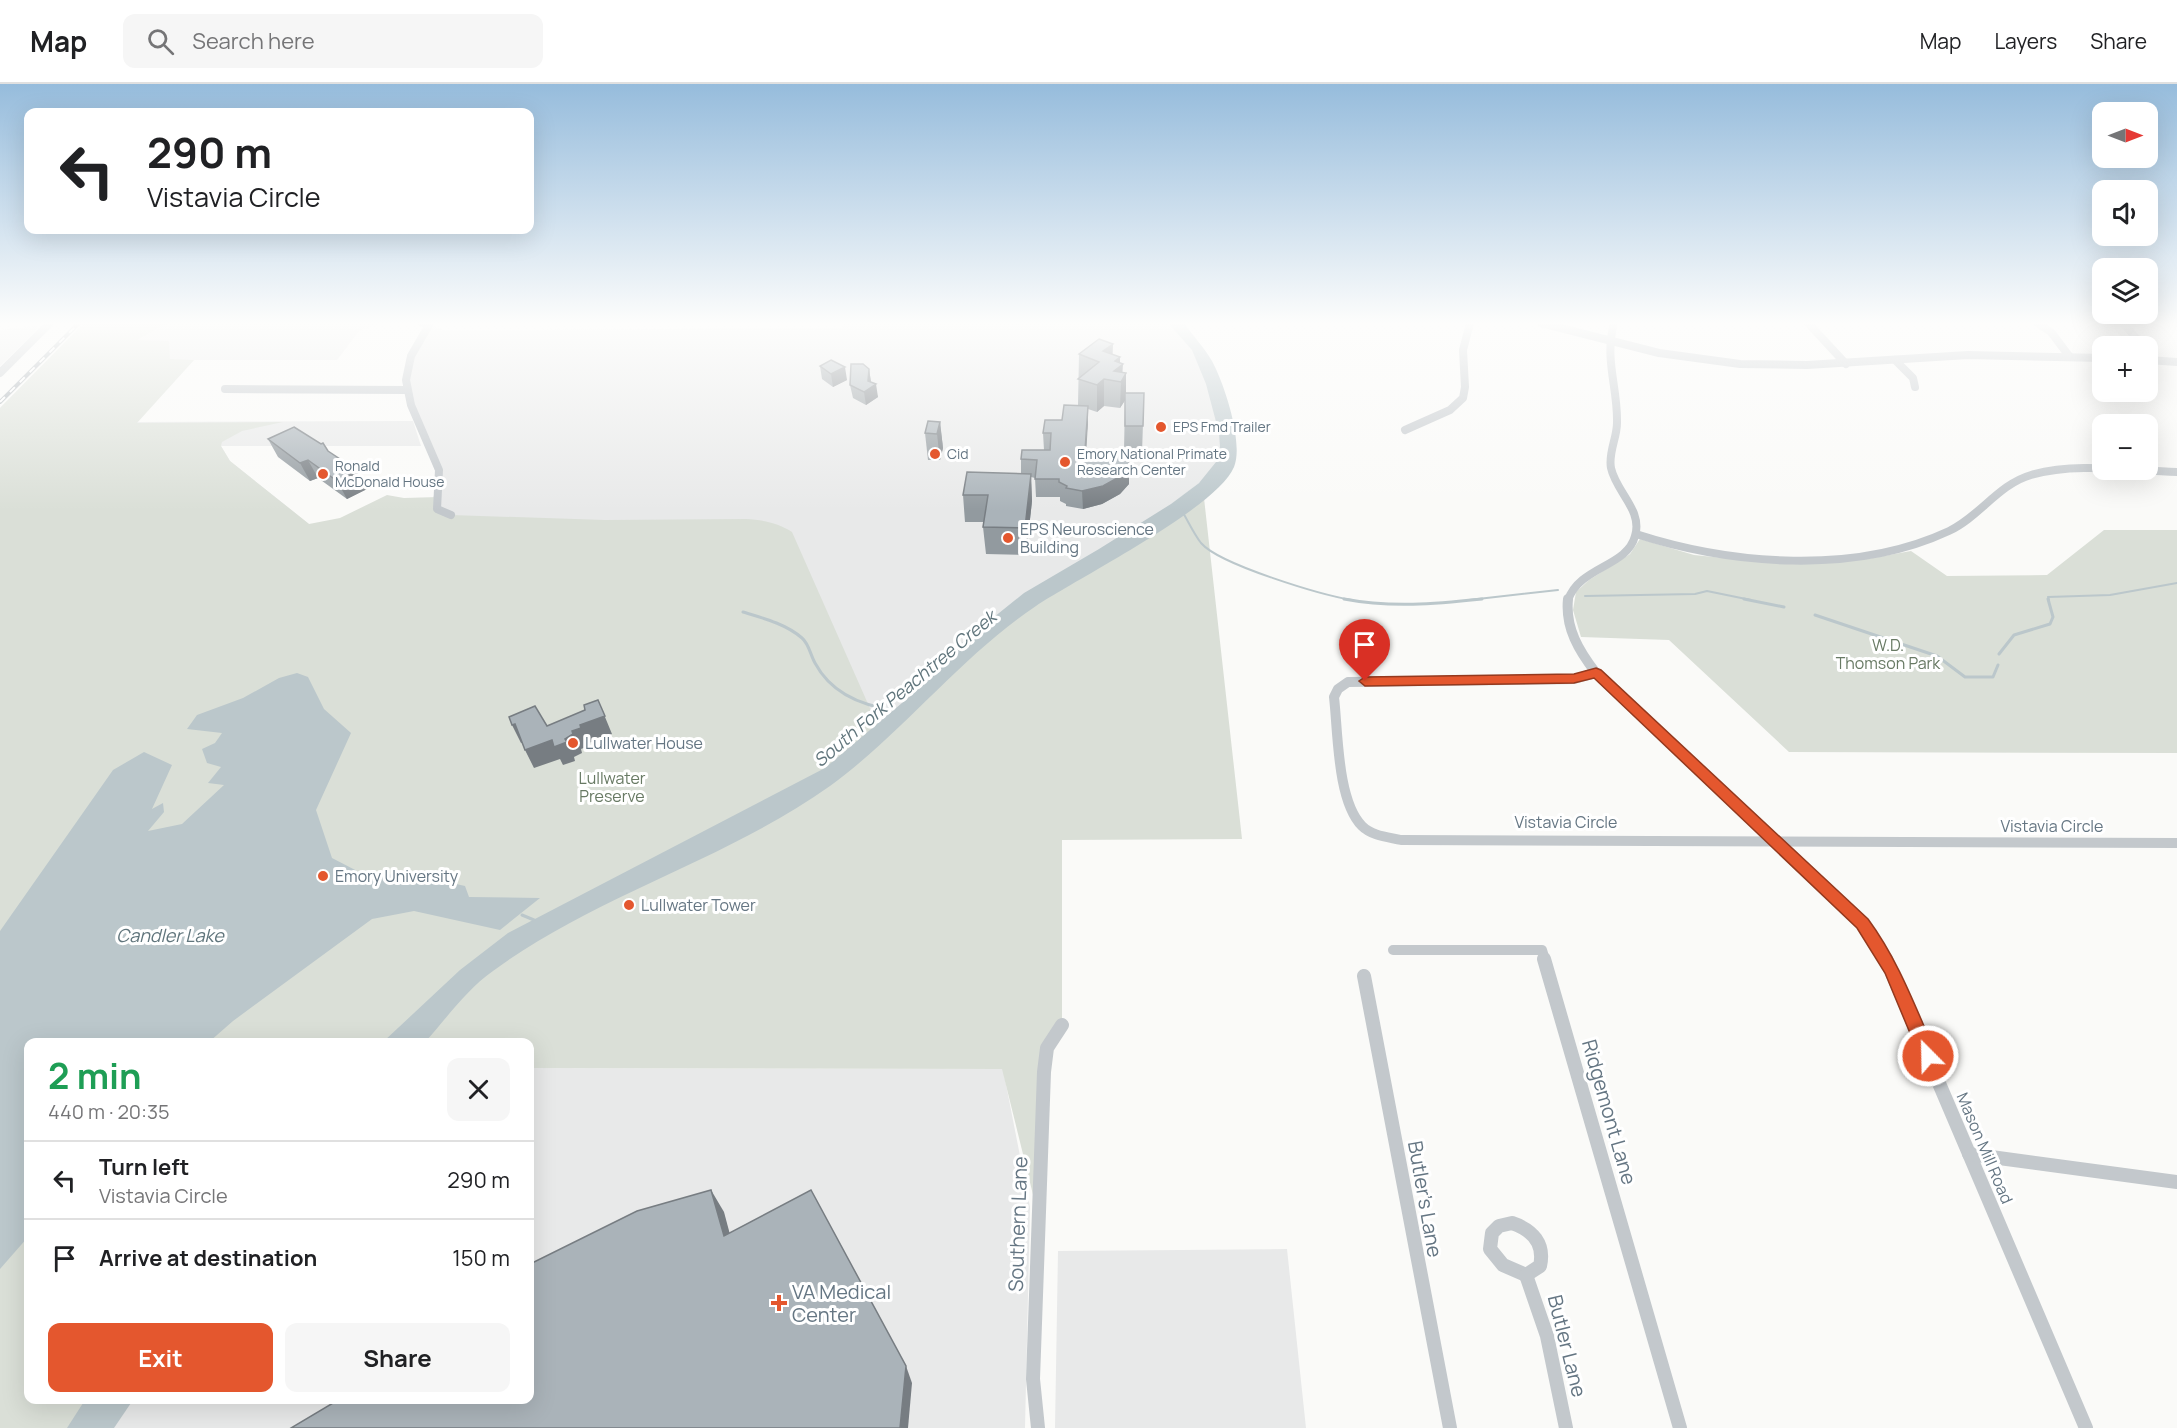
<!DOCTYPE html>
<html lang="en">
<head>
<meta charset="utf-8">
<style>
  :root { --surface:#fff; --page:#f6f6f6; --text:#202124; --muted:#757577; --line:#e0e0e0; --accent:#e4572e }
  body { margin:0; font-family:Manrope,sans-serif; background:var(--page); color:var(--text); height:100vh; display:flex; flex-direction:column; font-size:22px; white-space:nowrap }
  * { box-sizing:border-box; margin:0 }
  p { font-size:20px; color:var(--muted) }
  .icon { flex:none; width:33px; height:33px; fill:none; stroke:currentColor; stroke-width:2; stroke-linecap:round; stroke-linejoin:round }
  .map { position:relative; flex:1; overflow:hidden }
  .side { position:absolute; left:24px; top:954px; width:510px; height:366px; display:flex; flex-direction:column; background:var(--surface); border-radius:12px; box-shadow:0 6px 24px #0002 }
  .side>* { flex:none }
  .hud { position:absolute; left:24px; top:24px; width:510px; height:126px; border-radius:12px; box-shadow:0 6px 24px #0002; background:#fff; color:var(--text); overflow:hidden }
  .needle { width:39px; rotate:90deg }
  .buttons { position:absolute; left:2092px; top:18px; display:grid; gap:12px }
  .buttons a { display:grid; place-items:center; width:66px; height:66px; border-radius:12px; background:var(--surface); box-shadow:0 6px 24px #0002; font-size:30px }
  .pin { position:absolute; display:grid; place-items:center; width:51px; height:51px; color:#fff; margin:-62px -26px; border-radius:50% 50% 50% 0; rotate:-45deg; box-shadow:0 0 6px #0007 }
  .pin .icon { rotate:45deg }
  .me { position:absolute; width:66px; margin:-33px; rotate:337deg; stroke-linejoin:round; filter:drop-shadow(0 0 4px #0008) }
  .turn { display:flex; align-items:center; gap:21px; height:126px; padding:0 24px; font-size:27px }
  .turn .icon { width:78px; height:78px; stroke-width:2.5 }
  .turn b { display:block; font-size:42px; line-height:51px }
  .round { display:grid; place-items:center; flex:none; width:63px; height:63px; border-radius:12px; background:var(--page) }
  .head { display:flex; align-items:center; justify-content:space-between; height:102px; padding:0 24px }
  h1 { font-size:36px; font-weight:700; line-height:45px; color:#1e9e55 }
  .cta { display:flex; gap:12px; margin-top:auto; padding:12px 24px }
  .cta a { flex:1; height:69px; border-radius:12px; background:var(--accent); color:#fff; font-size:24px; font-weight:700; line-height:69px; text-align:center }
  .cta a+a { background:var(--page); color:var(--text) }
  ul { padding:0; list-style:none }
  li { display:flex; align-items:center; gap:18px; height:78px; padding:0 24px; border-top:2px solid var(--line) }
  li div { flex:1 }
  li b { display:block; font-size:22px }
  li em { font-style:normal }
  header { display:flex; align-items:center; gap:36px; box-sizing:border-box; height:84px; padding:0 30px; background:var(--surface); border-bottom:2px solid var(--line) }
  header strong { font-size:28px }
  nav { display:flex; gap:33px; margin-inline-start:auto; font-size:21px }
  .search { width:420px; height:54px; background:var(--page); display:flex; align-items:center; gap:15px; box-sizing:border-box; padding:0 21px; border-radius:12px; color:var(--muted); font-size:22px }
  .map>svg:first-child { display:block }
  .built { fill:#e8e9e9 }
  .green { fill:#dadfd7 }
  .water { fill:#bbc7cb }
  .lines { fill:none; stroke-linecap:round; stroke-linejoin:round }
  .stream-far1 { stroke:#bbc7cb; stroke-width:2 }
  .stream { stroke:#bbc7cb; stroke-width:3 }
  .minor-far2 { stroke:#c3c8cc; stroke-width:8 }
  .minor-far1 { stroke:#c3c8cc; stroke-width:10 }
  .minor { stroke:#c3c8cc; stroke-width:14 }
  .rail-casing { stroke:#a2aab0; stroke-width:4 }
  .rail { stroke:#fff; stroke-width:2; stroke-dasharray:7; stroke-linecap:butt }
  .wall { fill:#929a9f; fill-rule:evenodd }
  .shaded-wall { fill:#777d82 }
  .building { fill:#aab3b9; stroke:#777d82; stroke-width:1.5 }
  .route { fill:#e4572e; stroke:#94391e; stroke-width:1.5 }
  .poi-dot { fill:#e4572e; stroke:#fff; stroke-width:2 }
  .labels { text-anchor:middle; stroke-width:6; stroke-linejoin:round; paint-order:stroke }
  .far-poi-label { font-size:14px; fill:#657683; stroke:#fff; text-anchor:start }
  .poi-label { font-size:16px; fill:#657683; stroke:#fff; text-anchor:start }
  .park-label { font-size:16px; fill:#687a64; stroke:#fff }
  .street-label { font-size:16px; fill:#657683; stroke:#fff }
  .water-label { font-size:18px; font-style:italic; fill:#60757c; stroke:#fff }
  .near-street-label { font-size:20px; fill:#657683; stroke:#fff }
  .near-poi-label { font-size:20px; fill:#657683; stroke:#fff; text-anchor:start }
</style>
</head>
<body>
<header>
<strong>Map</strong>
<div class="search"><svg class="icon" aria-label="search" viewBox="0 0 24 24"><circle cx="10" cy="10" r="6"/><path d="M15 15l6 6"/></svg>Search here</div>
<nav><a>Map</a><a>Layers</a><a>Share</a></nav>
</header>
<div class="map">
<svg width="2177" height="1344" viewBox="0 0 2177 1344">
  <rect width="100%" height="100%" fill="#fafaf8"/>
  <g class="built">
    <path d="M84,239H381L359,247L337,276H194L136,338L413,337L421,362H221L230,377L309,440L419,441L440,400L411,321L407,287L429,241L445,246L840,244L844,239H1177L1193,257L1222,332V381L880,648L28,958V1316L0,1344V324Z"/>
    <path d="M35,242L38,244L29,254L0,282V246Z"/>
    <path d="M530,984L1003,985L1030,1123L1025,1344H104L123,1316H530Z"/>
    <path d="M1287,1165L1306,1344H1055L1058,1167Z"/>
  </g>
  <g class="green">
    <path d="M84,239H167L137,256L169,257L170,275L194,276L137,339L283,338L242,347L222,358L221,362L230,377L309,440L340,434L387,411L404,414L438,413L435,421L451,431L605,436L746,435C763,436 778,439 792,448L880,647L987,550L1203,405L1242,755L1062,756V941L1053,953L1039,1135L1002,985L530,984V958H28V1316H111L93,1344H0V324Z"/>
    <path d="M2104,446H2177V669L1789,668L1669,556L1581,553L1573,526L1576,508L1589,496L1630,470L1640,455L1694,471L1743,476L1867,475L1911,467L1947,492L2047,491Z"/>
  </g>
  <g class="water">
    <path d="M1168,239H1184C1193,252 1204,263 1212,277C1224,299 1244,359 1234,383C1217,424 1078,494 1036,522C960,573 904,648 830,702C725,777 596,811 493,887C466,906 447,934 425,958H383L460,886L508,849L825,684L928,597L963,558L1024,509L1099,465L1171,420L1199,399L1216,378L1220,363L1219,349L1206,300L1192,266Z"/>
    <path d="M297,589L308,593L324,625L351,649L316,726L332,774L361,789L421,792L465,802L469,813L540,814L500,846L414,827L372,835L233,937L209,958H28V1153L0,1185V847L113,686L144,668L172,681L152,725L163,719L164,728L148,747L182,740L224,701L208,699L221,683L207,679L202,665L215,659L222,649L187,645L197,631L243,614L279,594Z"/>
    <path d="M85,1316H133L114,1344H67Z"/>
  </g>
  <g class="lines">
    <g class="stream-far1">
      <path d="M1182,427C1188,437 1194,450 1201,459C1220,481 1322,511 1352,516"/>
      <path d="M1585,512L1695,510L1707,507L1751,516"/>
      <path d="M1469,516L1558,506"/>
      <path d="M2049,516L2048,513L2110,511L2177,499"/>
    </g>
    <g class="stream">
      <path d="M1344,515C1391,524 1435,520 1482,515"/>
      <path d="M1744,515L1784,523"/>
      <path d="M743,528C763,534 786,540 802,554C809,560 810,570 815,579C831,609 862,622 895,626"/>
      <path d="M1815,531L1937,572L1965,593H1993L1998,581"/>
      <path d="M1999,570L2014,551L2050,540L2053,533L2048,515"/>
      <path d="M522,831L534,836"/>
    </g>
    <g class="minor-far2">
      <path d="M422,239L429,241L411,272L406,296L411,321L439,386L437,425L451,431"/>
      <path d="M1541,239L1659,269L1740,280L1807,281L1968,271L2103,274"/>
      <path d="M1808,239L1846,280"/>
      <path d="M2037,239L2051,248L2069,272"/>
      <path d="M2123,239L2143,262"/>
      <path d="M1895,276L1913,294L1915,303"/>
      <path d="M2148,276L2177,278"/>
      <path d="M0,289L50,239"/>
      <path d="M225,305L407,306"/>
      <path d="M1405,346L1450,326L1463,314L1465,303L1463,266L1470,239"/>
      <path d="M1636,450C1732,481 1855,491 1949,447C1979,433 1999,400 2031,391C2077,378 2130,387 2177,388"/>
      <path d="M1568,516C1580,482 1627,483 1635,452C1643,426 1616,408 1611,384C1608,369 1617,354 1617,339C1618,303 1604,276 1614,239"/>
    </g>
    <g class="minor-far1">
      <path d="M1568,515C1565,544 1579,567 1596,589L1862,840L1887,876"/>
      <path d="M1596,589L1574,595L1348,598L1338,605L1334,613C1338,647 1337,717 1362,742C1372,752 1388,753 1401,756L2177,759"/>
      <path d="M1393,866H1542L1545,876"/>
    </g>
    <g class="minor">
      <path d="M1544,875L1680,1344"/>
      <path d="M1886,875L2086,1344"/>
      <path d="M1364,892L1450,1344"/>
      <path d="M1969,1070L2177,1098"/>
      <path d="M1512,1139C1533,1146 1545,1160 1540,1182L1526,1191L1503,1181L1490,1165L1492,1149L1499,1142Z"/>
      <path d="M1526,1191L1547,1252L1566,1344"/>
      <path d="M1038,1344L1033,1295L1044,988L1047,964L1062,941"/>
    </g>
    <g class="rail-casing">
      <path id="rail" d="M0,318L79,239"/>
    </g>
    <use href="#rail" class="rail"/>
  </g>
  <g class="wall">
    <path d="M1079,270L1112,271L1120,273V279L1122,288L1126,309H1144L1142,369H1129V400L1120,410L1102,420L1083,425L1066,422V420L1060,417V413H1036L1035,394L1031,393L1032,417L1026,471L986,470L983,443L984,438H965L963,411L1021,389V375L1044,366L1043,349L1062,336L1078,321ZM1125,316L1124,367H1086L1088,325L1097,328L1104,322L1120,324Z"/>
    <path d="M820,282L847,296L833,303L822,295Z"/>
    <path d="M869,285L871,298L878,313L866,321L853,314L850,301Z"/>
    <path d="M940,338L943,364L940,376H928L925,349Z"/>
    <path d="M268,355L328,367L367,405L347,415L318,394L310,397L278,373Z"/>
  </g>
  <g class="shaded-wall">
    <path d="M1113,260L1112,286L1103,267Z"/>
    <path d="M1120,273V282L1123,280L1122,295L1126,289V315L1120,324L1121,298L1114,287L1115,277Z"/>
    <path d="M845,283L847,296L833,303L831,290Z"/>
    <path d="M869,285L871,298L876,300L878,313L866,321L864,308L868,297Z"/>
    <path d="M1104,295V322L1097,328V301Z"/>
    <path d="M1088,322V340L1085,384V367Z"/>
    <path d="M940,338L943,364L940,376L937,350Z"/>
    <path d="M308,376L318,394L310,397L300,379Z"/>
    <path d="M1129,382V400L1120,410L1102,420L1083,425L1082,407Z"/>
    <path d="M358,387L367,405L347,415L337,397Z"/>
    <path d="M1031,390L1032,417L1026,471L1025,444Z"/>
    <path d="M598,616L612,650L589,659V662L581,665L582,669L574,673L575,677L563,681L560,675L534,684L525,666L552,656L565,655L572,647L580,641Z"/>
    <path d="M515,640L525,658L521,659L512,641Z"/>
    <path d="M711,1106L724,1128L736,1173L724,1152Z"/>
    <path d="M906,1282L912,1299L908,1344H900Z"/>
  </g>
  <g class="building">
    <path d="M1099,255L1113,260L1103,267L1120,273L1115,277L1123,280L1114,287L1126,289L1121,298L1104,295L1097,301L1078,295L1099,278L1079,270Z"/>
    <path d="M831,276L845,283L831,290L820,282Z"/>
    <path d="M851,280H863L869,285L868,297L876,300L864,308L850,301Z"/>
    <path d="M1125,309H1144L1143,342H1125Z"/>
    <path d="M1064,321L1088,322L1085,367H1129V382L1121,392L1103,402L1082,407L1066,404L1067,402L1059,398V395H1035L1037,376L1021,375L1022,366H1050L1051,349H1043L1045,336H1062Z"/>
    <path d="M928,337L940,338L937,350L925,349Z"/>
    <path d="M294,343L321,360L323,359L328,367L358,387L337,397L308,376L300,379L268,355Z"/>
    <path d="M967,388L1031,390L1025,444L983,443L988,411H963Z"/>
    <path d="M598,616L605,632L580,641L581,644L572,647L573,650L565,655L567,658L554,663L552,656L525,666L515,640L512,641L509,633L535,622L547,642L585,626L584,621Z"/>
    <path d="M711,1106L724,1152L811,1106L906,1282L900,1344H291L338,1316H530V1180L637,1127Z"/>
  </g>
  <linearGradient id="sky" x2="0" y2="1"><stop stop-color="#96bcdc"/><stop offset="0.56" stop-color="#fdfdfc"/><stop offset="1" stop-color="#fdfdfc" stop-opacity="0"/></linearGradient>
  <rect width="2177" height="427" fill="url(#sky)"/>
  <path class="route" d="M1596,584L1601,586L1868,835C1899,877 1916,925 1937,972L1934,978L1928,980L1922,978L1885,889L1857,844L1594,594L1574,599L1365,602L1359,597L1365,593L1574,590Z"/>
  <g class="poi-dot">
    <circle cx="1161" cy="343" r="6"/>
    <circle cx="935" cy="370" r="6"/>
    <circle cx="1065" cy="378" r="6"/>
    <circle cx="323" cy="390" r="6"/>
    <circle cx="1008" cy="454" r="6"/>
    <circle cx="573" cy="659" r="6"/>
    <circle cx="323" cy="792" r="6"/>
    <circle cx="629" cy="821" r="6"/>
    <path d="M776 1210h6v6h6v6h-6v6h-6v-6h-6v-6h6z"/>
  </g>
  <g class="labels">
    <g class="far-poi-label">
      <text x="1173" y="348">EPS Fmd Trailer</text>
      <text x="947" y="375">Cid</text>
      <text x="1077" y="375">Emory National Primate<tspan x="1077" dy="16">Research Center</tspan></text>
      <text x="335" y="387">Ronald<tspan x="335" dy="16">McDonald House</tspan></text>
    </g>
    <g class="poi-label">
      <text x="1020" y="451">EPS Neuroscience<tspan x="1020" dy="18">Building</tspan></text>
      <text x="585" y="665">Lullwater House</text>
      <text x="335" y="798">Emory University</text>
      <text x="641" y="827">Lullwater Tower</text>
    </g>
    <g class="park-label">
      <text x="1888" y="567">W.D.<tspan x="1888" dy="18">Thomson Park</tspan></text>
      <text x="612" y="700">Lullwater<tspan x="612" dy="18">Preserve</tspan></text>
    </g>
    <g class="street-label">
      <text x="1566" y="744">Vistavia Circle</text>
      <text x="2052" y="748">Vistavia Circle</text>
      <text transform="translate(1985 1064) rotate(67)" y="6">Mason Mill Road</text>
    </g>
    <g class="water-label">
      <text transform="translate(905 605) rotate(-40)" y="6">South Fork Peachtree Creek</text>
      <text x="170" y="858">Candler Lake</text>
    </g>
    <g class="near-street-label">
      <text transform="translate(1609 1028) rotate(74)" y="7">Ridgemont Lane</text>
      <text transform="translate(1425 1115) rotate(80)" y="7">Butler's Lane</text>
      <text transform="translate(1018 1140) rotate(-88)" y="7">Southern Lane</text>
      <text transform="translate(1567 1262) rotate(76)" y="7">Butler Lane</text>
    </g>
    <g class="near-poi-label">
      <text x="792" y="1215">VA Medical<tspan x="792" dy="23">Center</tspan></text>
    </g>
  </g>
</svg>
<div class="buttons">
<a><svg class="needle" viewBox="-14 -14 28 28"><path d="M0-13l5 13h-10z" fill="#e53935"/><path d="M0 13l5-13h-10z" fill="#757577"/></svg></a>
<a><svg class="icon" aria-label="sound" viewBox="0 0 24 24"><path d="M4 9h4l5-4v14l-5-4H4zM17 9q2 3 0 6"/></svg></a>
<a><svg class="icon" aria-label="layers" viewBox="0 0 24 24"><path d="M12 4l9 5-9 5-9-5zM3 14l9 5 9-5"/></svg></a>
<a>+</a>
<a>−</a>
</div>
<div class="pin" style="left:1365px;top:597px;background:#d93025"><svg class="icon" aria-label="arrive" viewBox="0 0 24 24"><path d="M6 21V4h12l-3 4 3 4H6"/></svg></div>
<svg class="me" style="left:1928px;top:972px" viewBox="-20 -20 40 40"><circle r="17" fill="#e4572e" stroke="#fff" stroke-width="3"/><path d="M0-11L8 9 0 5-8 9z" fill="#fff"/></svg>
<div class="hud">
<div class="turn"><svg class="icon" aria-label="left" viewBox="0 0 24 24"><path d="M17 20v-9H6M10 6l-5 5 5 5"/></svg><div><b>290 m</b>Vistavia Circle</div></div>
</div>
<section class="side">
<div class="head"><div><h1>2 min</h1><p>440 m · 20:35</p></div><a class="round"><svg class="icon" aria-label="close" viewBox="0 0 24 24"><path d="M6 6l12 12M18 6L6 18"/></svg></a></div>
<ul>
<li><svg class="icon" aria-label="left" viewBox="0 0 24 24"><path d="M17 20v-9H6M10 6l-5 5 5 5"/></svg><div><b>Turn left</b><p>Vistavia Circle</p></div><em>290 m</em></li>
<li><svg class="icon" aria-label="arrive" viewBox="0 0 24 24"><path d="M6 21V4h12l-3 4 3 4H6"/></svg><div><b>Arrive at destination</b></div><em>150 m</em></li>
</ul>
<div class="cta"><a>Exit</a><a>Share</a></div>
</section>
</div>
</body>
</html>
